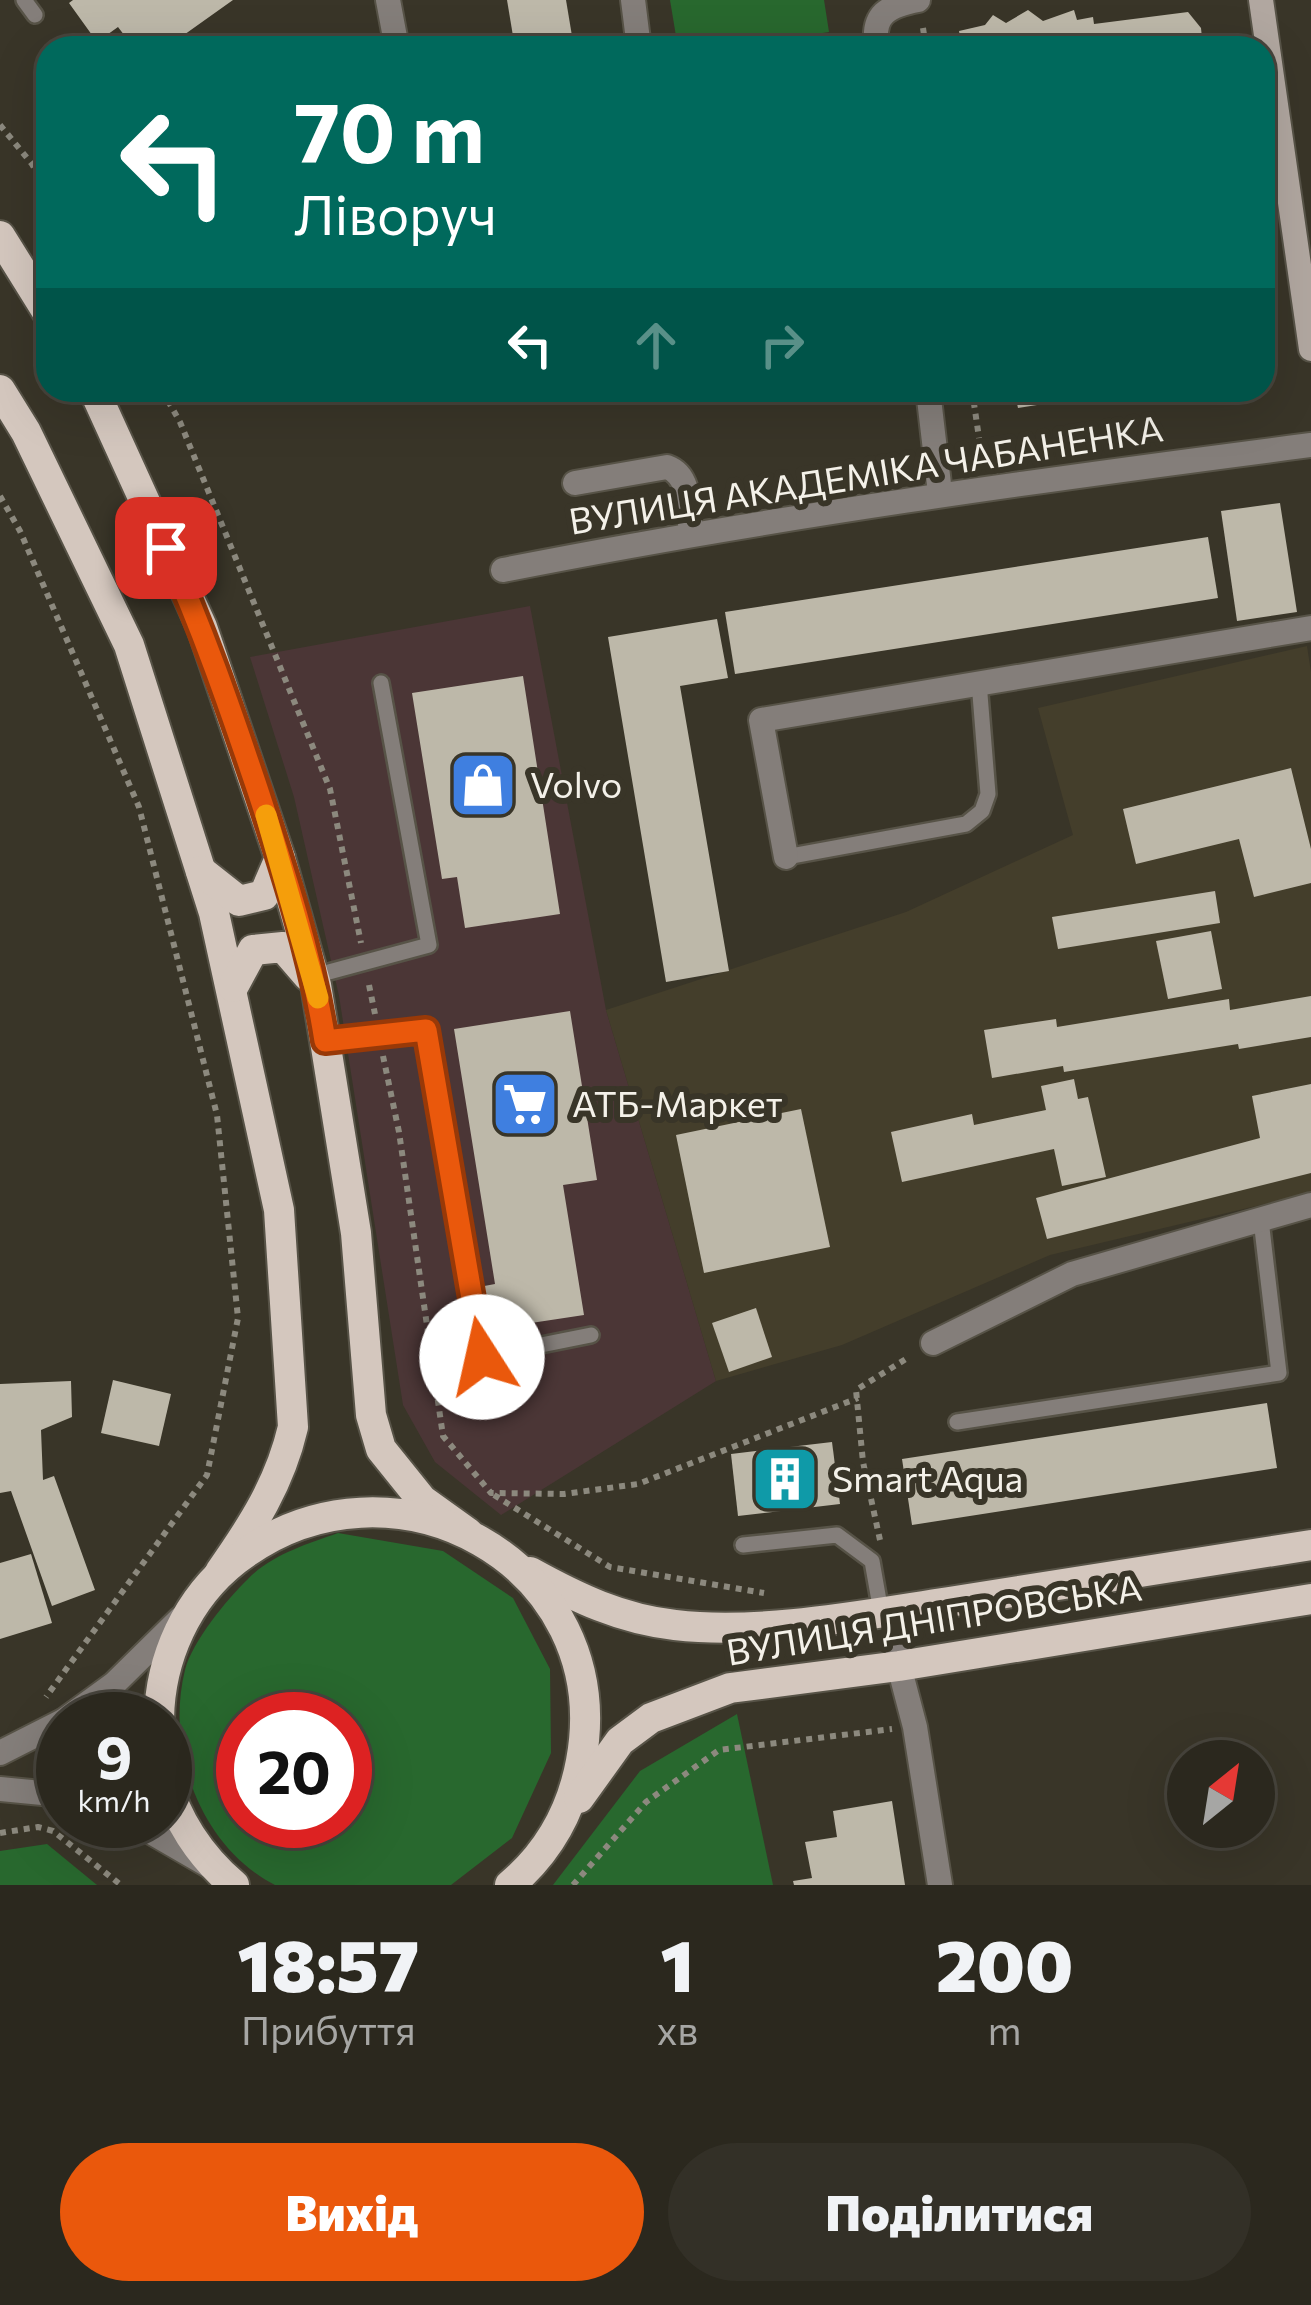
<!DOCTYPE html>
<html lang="uk">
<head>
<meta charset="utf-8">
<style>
  :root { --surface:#2b281e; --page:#333027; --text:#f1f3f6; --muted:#a6a6a4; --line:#47443c; --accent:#ea580c }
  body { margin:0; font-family:Commissioner,sans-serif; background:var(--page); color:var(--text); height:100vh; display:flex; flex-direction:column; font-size:45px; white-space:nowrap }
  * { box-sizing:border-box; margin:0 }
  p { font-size:39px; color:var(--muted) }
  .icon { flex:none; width:66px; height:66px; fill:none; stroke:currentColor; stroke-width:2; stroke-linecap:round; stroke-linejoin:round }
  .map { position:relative; height:1885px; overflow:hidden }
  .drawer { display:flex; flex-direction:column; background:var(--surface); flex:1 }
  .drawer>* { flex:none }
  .banner { position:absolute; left:36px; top:36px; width:1239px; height:366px; border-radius:36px; box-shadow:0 12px 48px #0002,0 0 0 3px var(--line); background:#00695c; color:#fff; overflow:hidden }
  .needle { width:78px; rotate:30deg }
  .controls { position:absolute; left:1167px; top:1740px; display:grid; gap:24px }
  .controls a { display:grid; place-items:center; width:108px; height:108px; border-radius:50%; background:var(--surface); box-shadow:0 12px 48px #0002,0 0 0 3px var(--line); font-size:60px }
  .speed { position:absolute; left:36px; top:1692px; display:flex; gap:24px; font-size:60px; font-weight:700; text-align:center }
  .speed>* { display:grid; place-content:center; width:156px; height:156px; border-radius:50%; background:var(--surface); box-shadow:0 12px 48px #0002,0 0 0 3px var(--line); line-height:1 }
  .speed small { font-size:30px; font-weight:400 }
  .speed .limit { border:18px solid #d22; background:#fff; color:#111 }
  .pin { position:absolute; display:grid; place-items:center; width:102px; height:102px; color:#fff; margin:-51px; border-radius:24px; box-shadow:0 6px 18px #0006 }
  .me { position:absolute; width:132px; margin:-66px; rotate:350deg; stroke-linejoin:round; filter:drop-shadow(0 0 9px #0008) }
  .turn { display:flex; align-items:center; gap:42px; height:252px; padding:0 60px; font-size:54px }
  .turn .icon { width:156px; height:156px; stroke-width:2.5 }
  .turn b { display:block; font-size:84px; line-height:102px }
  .lanes { display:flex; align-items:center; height:114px; padding:0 60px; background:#0003; justify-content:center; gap:60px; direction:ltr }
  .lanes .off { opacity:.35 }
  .eta { display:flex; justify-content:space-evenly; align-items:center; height:204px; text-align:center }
  .eta b { font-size:72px; font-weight:800; line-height:84px }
  .primary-button { display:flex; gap:24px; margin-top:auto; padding:24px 60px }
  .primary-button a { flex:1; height:138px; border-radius:72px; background:var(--accent); color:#fff; font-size:48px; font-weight:800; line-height:138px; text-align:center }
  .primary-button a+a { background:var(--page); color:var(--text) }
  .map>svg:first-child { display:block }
  .commercial { fill:#4b3636 }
  .built { fill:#443e2b }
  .green { fill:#28682e; fill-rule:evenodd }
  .building { fill:#bdb8a9 }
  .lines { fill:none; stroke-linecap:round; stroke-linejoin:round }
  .lane-casing { stroke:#575347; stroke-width:20 }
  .street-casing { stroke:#575347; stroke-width:28 }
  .secondary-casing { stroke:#575347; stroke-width:28 }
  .primary-casing { stroke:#575347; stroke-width:34 }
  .path { stroke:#8c897e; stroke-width:6; stroke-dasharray:6 6; stroke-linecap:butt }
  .lane { stroke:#847e7a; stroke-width:15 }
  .street { stroke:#847e7a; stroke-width:24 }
  .secondary { stroke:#b1a7a0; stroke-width:24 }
  .primary { stroke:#d4c7be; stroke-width:30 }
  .route-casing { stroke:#983908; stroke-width:30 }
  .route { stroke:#ea580c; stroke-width:21 }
  .slow { stroke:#f59e0b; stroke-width:21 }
  .labels { text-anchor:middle; stroke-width:12; stroke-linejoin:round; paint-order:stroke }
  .street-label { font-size:36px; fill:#f4f1e9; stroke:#393528 }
  .poi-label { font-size:36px; fill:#f4f1e9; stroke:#393528; text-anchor:start }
</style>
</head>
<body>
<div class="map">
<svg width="1311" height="1885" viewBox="0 0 1311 1885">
  <rect width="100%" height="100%" fill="#393528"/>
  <path class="commercial" d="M530,606L606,1010L716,1381L501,1515L435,1462L403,1405L339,996L294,797L250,657Z"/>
  <path class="built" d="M1307,646L1311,672V1193L1050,1255L842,1345L716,1381L606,1010L906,912L1073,835L1038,708Z"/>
  <g class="green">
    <path d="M670,0H824L829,32L725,48H678Z"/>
    <path d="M338,1533L443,1551L513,1598L550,1669L551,1753L512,1838L451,1885H275C201,1847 165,1751 185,1670C192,1642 227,1599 248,1579C271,1555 307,1544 338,1533ZM243,1719H345V1821H243Z"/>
    <path d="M737,1714L773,1885H553L640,1771Z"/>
    <path d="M47,1844L97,1885H0V1851Z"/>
  </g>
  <g class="building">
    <path d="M73,0H233L181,37L189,48H134L118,27L97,42L69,3Z"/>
    <path d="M507,0H566L574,48H515Z"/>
    <path d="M1028,10L1043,21L1074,10L1077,20L1093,17L1094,24L1188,12L1201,28L1203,48H962L959,31L985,25L993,15L1006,23Z"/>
    <path d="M1014,390H1062L1056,402L1018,408Z"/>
    <path d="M1280,503L1297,612L1237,621L1221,511Z"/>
    <path d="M1208,537L1218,598L735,674L725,612Z"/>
    <path d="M717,619L728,678L680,686L729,971L666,982L608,637Z"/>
    <path d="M523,676L560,914L465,928L457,877L442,879L412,693Z"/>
    <path d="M1291,768L1311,849V883L1254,897L1239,839L1136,864L1123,809Z"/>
    <path d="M1215,891L1220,923L1058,949L1052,917Z"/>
    <path d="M1211,931L1222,989L1168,999L1156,941Z"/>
    <path d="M1311,996V1037L1239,1049L1238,1044L1064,1072L1063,1066L992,1078L984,1030L1056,1019L1057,1027L1229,999L1230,1010Z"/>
    <path d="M570,1011L597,1180L563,1185L584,1315L485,1330L479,1287L495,1284L454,1029Z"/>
    <path d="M1074,1079L1078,1099L1088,1097L1106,1177L1062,1186L1054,1149L902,1182L891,1132L972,1114L974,1125L1046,1110L1041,1086Z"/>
    <path d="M1311,1084V1173L1047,1239L1036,1198L1260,1138L1252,1096Z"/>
    <path d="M801,1109L830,1247L704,1273L676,1135Z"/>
    <path d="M756,1308L772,1357L729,1372L712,1323Z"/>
    <path d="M113,1380L171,1394L159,1446L101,1433Z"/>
    <path d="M71,1381L72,1417L41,1430L43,1480L54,1476L95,1590L52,1606L11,1491L0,1493V1384Z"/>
    <path d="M1267,1403L1277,1468L912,1525L902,1459Z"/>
    <path d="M832,1442L840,1504L738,1516L731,1454Z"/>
    <path d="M31,1554L52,1623L0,1639V1563Z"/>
    <path d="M892,1801L905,1885H794L793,1881L812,1878L805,1842L837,1837L833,1811Z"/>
  </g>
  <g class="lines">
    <g class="lane-casing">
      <g id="lane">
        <path d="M24,0L35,15"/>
        <path d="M786,857L966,824L982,811L988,794L979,682"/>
        <path d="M314,976L429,945L381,683"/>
        <path d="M325,1041L426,1030L481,1357L591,1335"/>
        <path d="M957,1422L1279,1373L1261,1220"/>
        <path d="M743,1545L837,1535L872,1561L881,1612"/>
      </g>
    </g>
    <g class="street-casing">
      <g id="street">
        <path d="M388,0L397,48"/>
        <path d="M633,0L639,48"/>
        <path d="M877,48C871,14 888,6 918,0"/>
        <path d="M928,390L940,493"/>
        <path d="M575,483L667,467C692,476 688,510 691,534"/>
        <path d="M503,570C771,517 1040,480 1311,445"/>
        <path d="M786,857L761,720L1311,628"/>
        <path d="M933,1343L1072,1274L1311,1205"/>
        <path d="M895,1610L899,1666L915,1727L940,1885"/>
        <path d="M66,1719L114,1684L180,1619"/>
        <path d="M0,1753L63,1721"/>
        <path d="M0,1789L63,1795"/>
        <path d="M132,1821L208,1865"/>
      </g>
    </g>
    <g class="secondary-casing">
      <path id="secondary" d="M1261,0L1311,349"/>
    </g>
    <g class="primary-casing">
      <g id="primary">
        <path d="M0,236L48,313"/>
        <path d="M0,390L26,432L129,645L214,913L279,1210L293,1427C280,1483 253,1525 220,1572"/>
        <path d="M94,390L202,627L280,858L316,985L356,1233L371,1415L381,1449L422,1500L468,1533"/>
        <path d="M201,871L239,901L264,895L280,858"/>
        <path d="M233,987L253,950L283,947L308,976"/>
        <path d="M530,1572C577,1598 621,1619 675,1625C761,1635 863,1615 949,1602C1069,1583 1190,1564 1311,1545"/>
        <path d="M159,1719C160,1658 187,1598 236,1560C391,1439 618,1564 581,1761C572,1810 548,1853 510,1885"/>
        <path d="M165,1775C174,1818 201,1857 234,1885"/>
        <path d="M579,1798L620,1741L651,1718L730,1688L899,1666L1311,1599"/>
      </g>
    </g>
    <g class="path">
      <path d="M923,28L926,48"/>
      <path d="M0,125L32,164L48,193"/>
      <path d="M162,390L180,422L330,789L361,943"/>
      <path d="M972,390L983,465"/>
      <path d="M0,496L20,531L139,807L217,1115L238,1318L207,1475L46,1697"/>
      <path d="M369,985L375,1014"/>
      <path d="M383,1056L399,1132L443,1436L491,1493L564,1494L638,1484L858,1398"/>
      <path d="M494,1495L610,1567L764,1593"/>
      <path d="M880,1540L863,1462L856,1390L909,1357"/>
      <path d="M0,1833L38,1827L53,1831L121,1885"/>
      <path d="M573,1885L646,1802L719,1750L892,1729"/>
    </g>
    <use href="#lane" class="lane"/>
    <use href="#street" class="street"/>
    <use href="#secondary" class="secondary"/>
    <use href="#primary" class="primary"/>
  </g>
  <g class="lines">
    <g class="route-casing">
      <path id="route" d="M166,548C202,627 230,708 258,791C285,873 312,956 325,1041L426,1030L482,1357"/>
    </g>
    <use href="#route" class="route"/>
    <path class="slow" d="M266,815L318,998"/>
  </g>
  <defs>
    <g id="shop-square" transform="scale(3.45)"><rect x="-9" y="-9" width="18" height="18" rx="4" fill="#3f7fe0" stroke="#393528"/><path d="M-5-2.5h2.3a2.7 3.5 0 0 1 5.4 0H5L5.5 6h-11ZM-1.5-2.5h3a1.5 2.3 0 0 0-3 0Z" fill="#fff"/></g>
    <g id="supermarket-square" transform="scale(3.45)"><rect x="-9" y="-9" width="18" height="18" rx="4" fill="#3f7fe0" stroke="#393528"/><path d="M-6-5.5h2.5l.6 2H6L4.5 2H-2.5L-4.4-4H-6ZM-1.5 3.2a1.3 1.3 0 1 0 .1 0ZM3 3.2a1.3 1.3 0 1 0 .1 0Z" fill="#fff"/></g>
    <g id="building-square" transform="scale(3.45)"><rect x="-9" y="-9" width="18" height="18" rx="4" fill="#0f9aa8" stroke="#393528"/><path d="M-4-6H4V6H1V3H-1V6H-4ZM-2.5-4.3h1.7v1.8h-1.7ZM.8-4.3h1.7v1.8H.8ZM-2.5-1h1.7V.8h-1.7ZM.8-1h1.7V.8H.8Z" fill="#fff"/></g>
  </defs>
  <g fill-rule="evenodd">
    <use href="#shop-square" x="483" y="785"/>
    <use href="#supermarket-square" x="525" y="1104"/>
    <use href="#building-square" x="785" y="1479"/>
  </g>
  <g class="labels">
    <g class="street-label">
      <text transform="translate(866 475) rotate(-9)" y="13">ВУЛИЦЯ АКАДЕМІКА ЧАБАНЕНКА</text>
      <text transform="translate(934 1620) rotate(-9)" y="13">ВУЛИЦЯ ДНІПРОВСЬКА</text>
    </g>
    <g class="poi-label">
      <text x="530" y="798">Volvo</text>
      <text x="572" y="1117">АТБ-Маркет</text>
      <text x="832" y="1492">Smart Aqua</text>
    </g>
  </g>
</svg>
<div class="controls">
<a><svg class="needle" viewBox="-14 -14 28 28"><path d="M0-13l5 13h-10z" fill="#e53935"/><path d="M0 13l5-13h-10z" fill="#a6a6a4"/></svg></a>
</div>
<div class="speed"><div>9<small>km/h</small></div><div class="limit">20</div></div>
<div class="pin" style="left:166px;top:548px;background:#d93025"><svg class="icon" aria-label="arrive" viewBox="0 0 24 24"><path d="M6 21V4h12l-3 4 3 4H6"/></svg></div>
<svg class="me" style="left:482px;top:1357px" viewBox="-20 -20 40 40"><circle r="19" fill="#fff"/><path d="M0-13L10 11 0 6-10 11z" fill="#ea580c"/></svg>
<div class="banner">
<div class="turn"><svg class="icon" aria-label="left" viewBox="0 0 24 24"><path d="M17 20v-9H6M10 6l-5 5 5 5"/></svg><div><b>70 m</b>Ліворуч</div></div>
<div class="lanes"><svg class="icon" aria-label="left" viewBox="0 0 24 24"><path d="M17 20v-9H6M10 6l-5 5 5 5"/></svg><svg class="icon off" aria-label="ahead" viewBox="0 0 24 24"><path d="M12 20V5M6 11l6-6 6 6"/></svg><svg class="icon off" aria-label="right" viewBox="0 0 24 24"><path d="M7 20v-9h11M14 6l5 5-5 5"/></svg></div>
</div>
</div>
<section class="drawer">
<div class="eta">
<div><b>18:57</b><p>Прибуття</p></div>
<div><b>1</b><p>хв</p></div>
<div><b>200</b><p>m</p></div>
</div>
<div class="primary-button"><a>Вихід</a><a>Поділитися</a></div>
</section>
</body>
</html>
